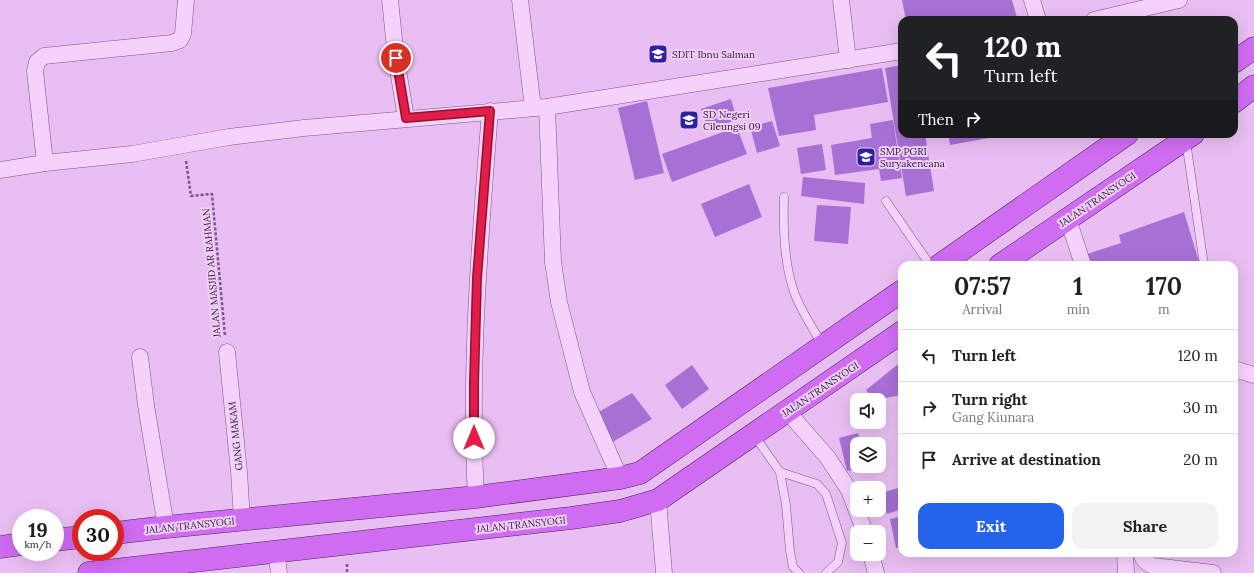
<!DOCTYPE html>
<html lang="en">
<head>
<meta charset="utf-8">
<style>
  :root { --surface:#fff; --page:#f2f2f2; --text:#202124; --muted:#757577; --line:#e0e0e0; --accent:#2563eb }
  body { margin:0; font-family:Lora,serif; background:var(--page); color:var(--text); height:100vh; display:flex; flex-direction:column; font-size:15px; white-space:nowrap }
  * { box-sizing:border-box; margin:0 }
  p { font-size:13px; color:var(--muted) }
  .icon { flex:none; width:22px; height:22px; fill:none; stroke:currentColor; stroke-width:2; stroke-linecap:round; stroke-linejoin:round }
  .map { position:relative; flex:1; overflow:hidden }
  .sheet { position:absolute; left:898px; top:261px; width:340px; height:296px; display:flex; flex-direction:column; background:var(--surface); border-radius:12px; box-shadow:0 4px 16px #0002 }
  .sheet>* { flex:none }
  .banner { position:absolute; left:898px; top:16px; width:340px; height:122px; border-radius:12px; box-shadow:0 4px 16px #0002; background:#202124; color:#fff; overflow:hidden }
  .controls { position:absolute; left:850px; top:393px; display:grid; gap:8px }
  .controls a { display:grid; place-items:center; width:36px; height:36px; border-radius:8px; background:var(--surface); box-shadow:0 4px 16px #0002; font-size:20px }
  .speed { position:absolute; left:12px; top:509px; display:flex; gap:8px; font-size:20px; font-weight:700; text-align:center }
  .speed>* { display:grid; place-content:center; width:52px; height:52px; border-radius:50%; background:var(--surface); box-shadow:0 4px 16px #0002; line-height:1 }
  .speed small { font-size:10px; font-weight:400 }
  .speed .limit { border:6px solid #d22; background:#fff; color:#111 }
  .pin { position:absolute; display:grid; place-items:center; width:34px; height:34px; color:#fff; margin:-17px; border:2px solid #fff; border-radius:50%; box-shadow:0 1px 4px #0007 }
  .me { position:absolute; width:44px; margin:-22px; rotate:0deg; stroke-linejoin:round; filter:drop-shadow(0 0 3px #0008) }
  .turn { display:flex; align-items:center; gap:14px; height:84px; padding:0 20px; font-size:18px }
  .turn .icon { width:52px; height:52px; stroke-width:2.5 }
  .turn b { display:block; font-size:28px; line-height:34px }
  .then { display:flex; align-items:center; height:38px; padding:0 20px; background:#0003; gap:8px; font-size:15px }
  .eta { display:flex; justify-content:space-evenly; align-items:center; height:68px; text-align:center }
  .eta b { font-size:24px; font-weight:700; line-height:28px }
  .primary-button { display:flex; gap:8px; margin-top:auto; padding:8px 20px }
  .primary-button a { flex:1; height:46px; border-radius:12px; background:var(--accent); color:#fff; font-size:16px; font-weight:700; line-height:46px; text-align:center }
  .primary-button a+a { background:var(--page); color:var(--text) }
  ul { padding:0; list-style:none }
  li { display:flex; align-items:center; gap:12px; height:52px; padding:0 20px; border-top:1px solid var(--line) }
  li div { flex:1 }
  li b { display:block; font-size:15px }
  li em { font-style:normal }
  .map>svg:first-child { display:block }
  .building { fill:#a770d4 }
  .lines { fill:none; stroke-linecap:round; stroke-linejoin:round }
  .service-casing { stroke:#7a558c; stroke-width:9 }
  .minor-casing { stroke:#7a558c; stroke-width:17 }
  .trunk-casing { stroke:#462a59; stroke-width:23 }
  .path { stroke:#7a558c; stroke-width:2.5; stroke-dasharray:3 2; stroke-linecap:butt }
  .service { stroke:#f5d2fc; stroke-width:8 }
  .minor { stroke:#f5d2fc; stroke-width:16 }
  .trunk { stroke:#cf6cf2; stroke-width:22 }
  .route-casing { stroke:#92132f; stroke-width:10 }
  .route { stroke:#e11d48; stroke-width:7 }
  .labels { text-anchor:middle; stroke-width:4; stroke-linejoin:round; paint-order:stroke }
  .poi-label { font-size:10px; fill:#2e1b3a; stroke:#f2cff9; text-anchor:start }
  .street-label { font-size:10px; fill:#2e1b3a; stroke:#f2cff9 }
</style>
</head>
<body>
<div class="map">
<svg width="1254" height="573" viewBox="0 0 1254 573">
  <rect width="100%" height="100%" fill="#e9bef2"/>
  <g class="building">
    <path d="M902,0H1012L1017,18L1006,20H906Z"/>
    <path d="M902,65V134H925L934,191L906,196L885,68Z"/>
    <path d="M882,68L888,102L814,115L816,130L779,136L768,88Z"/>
    <path d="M731,99L737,120L708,129L701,109Z"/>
    <path d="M647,101L664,173L635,180L618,108Z"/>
    <path d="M893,120L902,178L881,181L879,169L835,175L831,145L872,138L870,124Z"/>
    <path d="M772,121L780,146L757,153L750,127Z"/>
    <path d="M737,127L747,154L672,182L662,154Z"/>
    <path d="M948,134H1006V135L950,145Z"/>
    <path d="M822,144L826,170L801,174L797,148Z"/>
    <path d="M803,177L865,183L864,204L801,196Z"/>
    <path d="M749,184L762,217L715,237L701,204Z"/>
    <path d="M817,205L851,207L848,244L814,241Z"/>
    <path d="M1184,212L1200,265H1090L1087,254L1121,243L1119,235Z"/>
    <path d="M902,361V395L874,400L866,390Z"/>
    <path d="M692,365L709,389L682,409L665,385Z"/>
    <path d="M632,393L652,419L611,443L595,414Z"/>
    <path d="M858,433L861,444H857V466L867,467L847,471L839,438Z"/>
    <path d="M902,487V509L887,514L881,493Z"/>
    <path d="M902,516V547L896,548L890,519Z"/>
  </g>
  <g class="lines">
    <g class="service-casing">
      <g id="service">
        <path d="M1186,141L1204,265"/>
        <path d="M784,197C783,228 784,268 796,297C803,314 814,330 823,346"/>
        <path d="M886,201L930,265"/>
        <path d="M754,435L780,472L786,505L790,551L793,567L799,573"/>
        <path d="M780,472L817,484L826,494L842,543L838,562L826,573"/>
      </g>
    </g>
    <g class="minor-casing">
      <g id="minor">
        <path d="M390,0L396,58L406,118"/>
        <path d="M520,0L533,108"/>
        <path d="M841,0L848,60"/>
        <path d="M1032,0L1038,20"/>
        <path d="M1094,20L1179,0"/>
        <path d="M547,107L553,262L559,302L582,392L620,478"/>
        <path d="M45,163L35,71L37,62L44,56L172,43L180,40L183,34L186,0"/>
        <path d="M0,170L45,163L132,154L229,137L304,128L547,107L902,51"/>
        <path d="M1068,219L1083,265"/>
        <path d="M227,352L239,472L242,519"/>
        <path d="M140,357L146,405L166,527"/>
        <path d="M1234,369L1254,375"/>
        <path d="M787,411L828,458L849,490L865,532"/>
        <path d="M476,497C469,368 480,239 490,111"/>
        <path d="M658,500L664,573"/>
        <path d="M276,551L279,573"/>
        <path d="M1125,553L1126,573"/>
        <path d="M1141,553C1143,560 1146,563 1153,566L1213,573"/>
        <path d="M871,554L876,573"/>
      </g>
    </g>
    <g class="trunk-casing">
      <g id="trunk">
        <path d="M1234,62L1254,48"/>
        <path d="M1234,102L1254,86"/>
        <path d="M940,265L1127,134"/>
        <path d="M1000,265L1193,134"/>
        <path d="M115,533L166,527L476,497L620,478L640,473L902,291"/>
        <path d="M55,540L81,537"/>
        <path d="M0,547L21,544"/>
        <path d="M89,573L571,518L620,511L658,500L902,332"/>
      </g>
    </g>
    <g class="path">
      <path d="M186,161L191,196L212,194L225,336"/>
      <path d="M347,564V573"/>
    </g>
    <use href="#service" class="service"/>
    <use href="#minor" class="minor"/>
    <use href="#trunk" class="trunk"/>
  </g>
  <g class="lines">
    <g class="route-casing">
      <path id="route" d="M396,58L406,118L490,111L477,278L474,383V438"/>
    </g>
    <use href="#route" class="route"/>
  </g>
  <defs>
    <g id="school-square" transform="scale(1)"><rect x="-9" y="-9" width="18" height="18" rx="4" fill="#2f1fa1" stroke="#f2cff9"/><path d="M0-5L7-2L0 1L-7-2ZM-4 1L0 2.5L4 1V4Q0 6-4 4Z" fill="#fff"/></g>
  </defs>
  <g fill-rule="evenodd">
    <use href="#school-square" x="658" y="54"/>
    <use href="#school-square" x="689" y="120"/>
    <use href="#school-square" x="866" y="157"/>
  </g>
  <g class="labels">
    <g class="poi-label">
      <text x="672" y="58">SDIT Ibnu Salman</text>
      <text x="703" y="118">SD Negeri<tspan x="703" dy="12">Cileungsi 09</tspan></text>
      <text x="880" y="155">SMP PGRI<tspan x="880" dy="12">Suryakencana</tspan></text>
    </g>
    <g class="street-label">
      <text transform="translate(1097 199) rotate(-34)" y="4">JALAN TRANSYOGI</text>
      <text transform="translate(211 273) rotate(-95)" y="4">JALAN MASJID AR RAHMAN</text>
      <text transform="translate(820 389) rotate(-34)" y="4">JALAN TRANSYOGI</text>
      <text transform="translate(235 436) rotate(-96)" y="4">GANG MAKAM</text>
      <text transform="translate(521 524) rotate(-6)" y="4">JALAN TRANSYOGI</text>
      <text transform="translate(190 525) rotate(-6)" y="4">JALAN TRANSYOGI</text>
    </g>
  </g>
</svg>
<div class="controls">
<a><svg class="icon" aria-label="sound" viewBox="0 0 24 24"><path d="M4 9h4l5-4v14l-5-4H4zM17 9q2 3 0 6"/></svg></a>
<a><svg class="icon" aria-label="layers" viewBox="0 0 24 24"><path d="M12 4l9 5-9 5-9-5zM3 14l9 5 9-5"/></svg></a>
<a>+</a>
<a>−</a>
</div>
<div class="speed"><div>19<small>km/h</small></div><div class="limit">30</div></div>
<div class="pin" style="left:396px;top:58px;background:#d93025"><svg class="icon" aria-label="arrive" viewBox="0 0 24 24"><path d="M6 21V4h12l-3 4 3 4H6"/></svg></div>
<svg class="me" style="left:474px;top:438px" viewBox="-20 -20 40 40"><circle r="19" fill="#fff"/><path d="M0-13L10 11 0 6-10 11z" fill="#e11d48"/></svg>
<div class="banner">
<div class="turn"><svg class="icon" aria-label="left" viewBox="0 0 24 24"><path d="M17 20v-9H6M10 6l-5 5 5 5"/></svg><div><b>120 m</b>Turn left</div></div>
<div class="then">Then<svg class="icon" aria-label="right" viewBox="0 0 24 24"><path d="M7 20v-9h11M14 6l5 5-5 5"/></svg></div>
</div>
<section class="sheet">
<div class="eta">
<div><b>07:57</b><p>Arrival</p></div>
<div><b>1</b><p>min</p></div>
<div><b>170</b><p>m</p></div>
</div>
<ul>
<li><svg class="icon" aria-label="left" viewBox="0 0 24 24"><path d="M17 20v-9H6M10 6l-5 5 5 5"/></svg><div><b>Turn left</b></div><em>120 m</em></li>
<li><svg class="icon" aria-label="right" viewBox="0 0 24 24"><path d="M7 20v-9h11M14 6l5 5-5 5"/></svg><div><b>Turn right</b><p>Gang Kiunara</p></div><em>30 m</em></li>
<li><svg class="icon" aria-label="arrive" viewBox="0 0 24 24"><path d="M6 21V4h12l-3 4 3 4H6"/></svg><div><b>Arrive at destination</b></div><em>20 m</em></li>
</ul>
<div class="primary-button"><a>Exit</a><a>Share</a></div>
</section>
</div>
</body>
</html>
